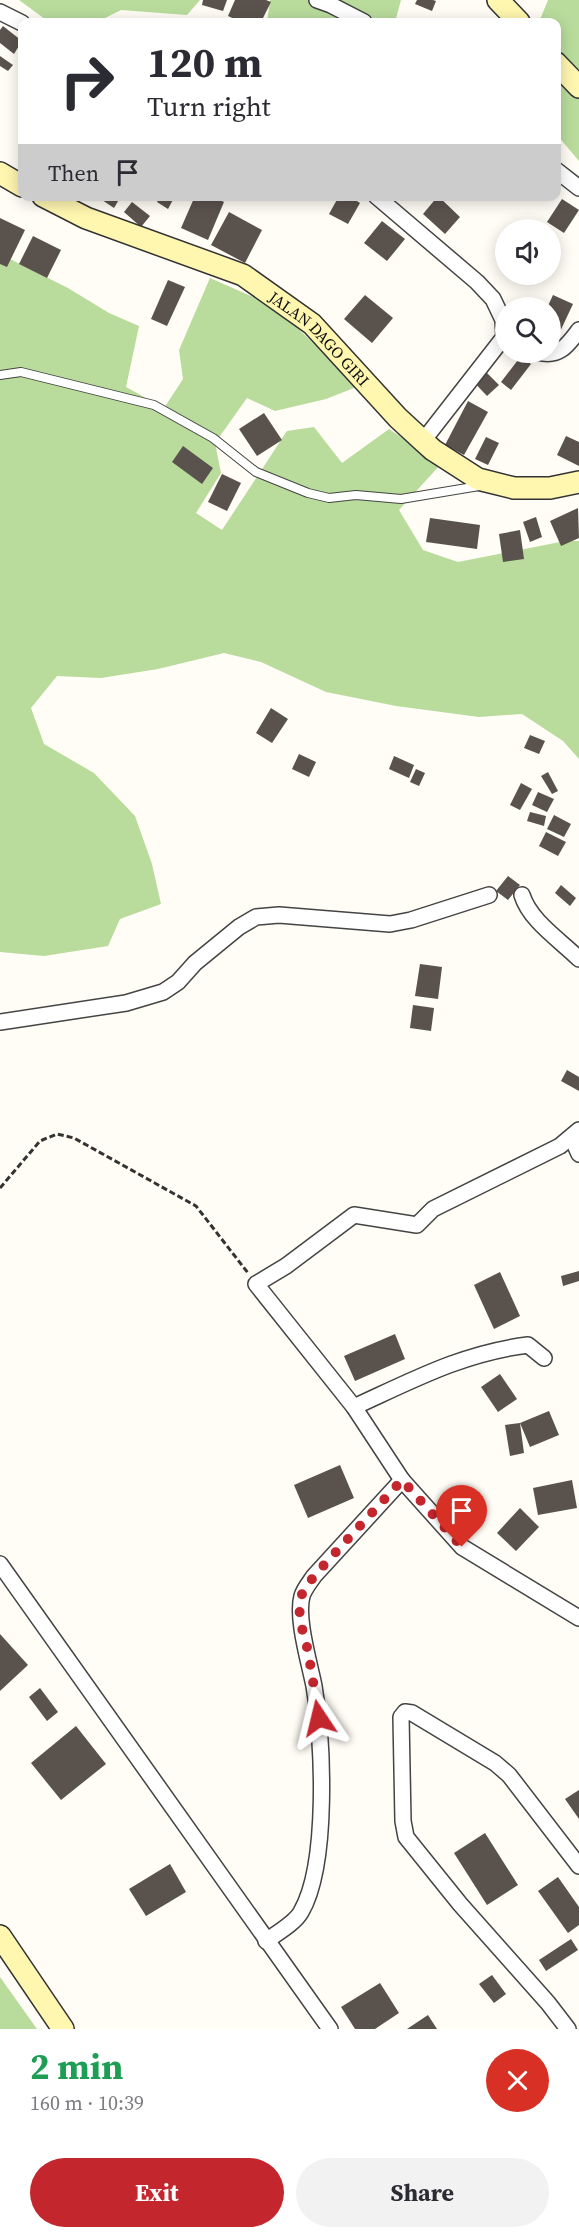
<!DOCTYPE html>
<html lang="en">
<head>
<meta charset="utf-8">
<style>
  :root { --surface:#fff; --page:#f2f2f3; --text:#2b2b33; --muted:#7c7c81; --accent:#c4262e }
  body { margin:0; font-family:"Source Serif 4",serif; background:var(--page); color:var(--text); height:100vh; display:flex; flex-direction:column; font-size:22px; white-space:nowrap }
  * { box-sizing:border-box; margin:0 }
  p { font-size:20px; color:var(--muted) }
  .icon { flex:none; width:33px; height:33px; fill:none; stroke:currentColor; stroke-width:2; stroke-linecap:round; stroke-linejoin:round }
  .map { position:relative; height:2029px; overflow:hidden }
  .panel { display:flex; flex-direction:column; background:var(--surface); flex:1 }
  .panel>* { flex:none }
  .top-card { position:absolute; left:18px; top:18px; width:543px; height:183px; border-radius:12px; box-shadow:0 3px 15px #0003; background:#fff; color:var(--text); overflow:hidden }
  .buttons { position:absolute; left:495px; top:219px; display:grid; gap:12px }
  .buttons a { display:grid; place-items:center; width:66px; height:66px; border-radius:50%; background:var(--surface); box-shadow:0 3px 15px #0003; font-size:30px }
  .pin { position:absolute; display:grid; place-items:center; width:51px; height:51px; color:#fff; margin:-62px -26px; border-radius:50% 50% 50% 0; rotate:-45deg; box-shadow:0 0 6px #0007 }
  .pin .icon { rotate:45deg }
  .me { position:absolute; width:66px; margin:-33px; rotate:350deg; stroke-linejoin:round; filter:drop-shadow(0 0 4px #0008) }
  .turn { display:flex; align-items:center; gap:21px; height:126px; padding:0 30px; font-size:27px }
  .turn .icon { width:78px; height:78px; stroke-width:2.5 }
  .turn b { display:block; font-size:42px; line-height:51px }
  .then { display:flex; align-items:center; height:57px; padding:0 30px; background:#0003; gap:12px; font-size:22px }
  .round { display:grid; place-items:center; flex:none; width:63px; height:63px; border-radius:32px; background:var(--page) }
  .head { display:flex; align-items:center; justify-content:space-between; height:102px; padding:0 30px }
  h1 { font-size:36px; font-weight:700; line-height:45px; color:#1e9e55 }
  .cta { display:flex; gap:12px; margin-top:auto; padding:12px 30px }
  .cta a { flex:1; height:69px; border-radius:36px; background:var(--accent); color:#fff; font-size:24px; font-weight:700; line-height:69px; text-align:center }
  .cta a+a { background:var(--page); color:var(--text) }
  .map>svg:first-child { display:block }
  .forest { fill:#b9dc9c }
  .building { fill:#5a524d }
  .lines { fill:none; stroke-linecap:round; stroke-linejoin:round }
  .lane-casing { stroke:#444; stroke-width:10 }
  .street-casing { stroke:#444; stroke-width:18 }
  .secondary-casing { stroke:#333; stroke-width:24 }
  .path { stroke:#333; stroke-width:3; stroke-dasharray:6 3; stroke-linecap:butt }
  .lane { stroke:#fff; stroke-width:8 }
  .street { stroke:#fff; stroke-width:15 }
  .secondary { stroke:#fff6b0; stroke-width:21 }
  .route { stroke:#c4262e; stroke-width:10; stroke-dasharray:0 18 }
  .labels { text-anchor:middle; stroke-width:6; stroke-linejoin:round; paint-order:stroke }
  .street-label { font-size:16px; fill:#111; stroke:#fff }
</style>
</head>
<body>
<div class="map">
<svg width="579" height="2029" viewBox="0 0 579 2029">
  <rect width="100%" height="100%" fill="#fffdf5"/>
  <g class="forest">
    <path d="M19,0H200L187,15L121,10L97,22H49Z"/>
    <path d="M270,0H401L395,22H267Z"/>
    <path d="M548,0H579V161L557,135L556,22H539Z"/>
    <path d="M0,252L10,259L68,288L109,313L139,326L126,387L164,408L183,379L179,350L210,278L274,306L359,386L326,399L275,411L247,398L215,443L221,473L196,513L222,530L287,431L314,427L342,463L389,429L441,464L399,510L423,550L458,562L565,541H579V759L563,741L522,714L479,717L396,706L326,692L261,662L224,653L158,669L101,678L57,676L31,708L44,744L94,773L135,816L152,864L161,904L120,919L108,946L44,956L0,952Z"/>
    <path d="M0,1977L37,2029H0Z"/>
  </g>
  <g class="building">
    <path d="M203,0H227L223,11L202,5Z"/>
    <path d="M235,0H266L271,2L261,22H241L228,16Z"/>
    <path d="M417,0H433L436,1L432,11L415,4Z"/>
    <path d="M3,26L22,41L14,54L0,43V30Z"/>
    <path d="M0,56L13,65L8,71L0,66Z"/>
    <path d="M96,196H121L114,208Z"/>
    <path d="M160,196H175L168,209L157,202Z"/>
    <path d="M195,196H212L224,202L208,240L181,228Z"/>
    <path d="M339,196H349L360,203L348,224L329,214Z"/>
    <path d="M438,196L460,217L445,234L423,214Z"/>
    <path d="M562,199L579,210L564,233L547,222Z"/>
    <path d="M132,202L150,216L141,227L124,212Z"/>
    <path d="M229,212L262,230L245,263L211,245Z"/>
    <path d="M0,218L25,230L7,267L0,264Z"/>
    <path d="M382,221L405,239L387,261L364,243Z"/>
    <path d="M33,236L61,250L47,278L19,264Z"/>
    <path d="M168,280L185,287L167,326L151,319Z"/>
    <path d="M365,295L393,318L372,343L344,319Z"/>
    <path d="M553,295L573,304L557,338L550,335V308H547Z"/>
    <path d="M521,356L531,364L511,390L501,382Z"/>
    <path d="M483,369L499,385L487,396L472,380Z"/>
    <path d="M468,401L488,412L464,455L445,445Z"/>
    <path d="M264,413L282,440L257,456L239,429Z"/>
    <path d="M566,436L579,442V466L557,455Z"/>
    <path d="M486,437L499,443L488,465L475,459Z"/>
    <path d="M183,446L213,468L202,484L172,462Z"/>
    <path d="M222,474L241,483L227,511L208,502Z"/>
    <path d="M578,508L579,538L561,546L550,521Z"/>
    <path d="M536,517L542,537L530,542L523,522Z"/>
    <path d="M430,518L480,525L477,549L426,542Z"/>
    <path d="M520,530L524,559L503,562L499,534Z"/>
    <path d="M271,708L288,719L272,743L256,733Z"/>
    <path d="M530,735L545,741L539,754L524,748Z"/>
    <path d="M299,754L316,762L309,777L292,769Z"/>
    <path d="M394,756L414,765L409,778L389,769Z"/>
    <path d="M416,769L425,773L419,786L410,782Z"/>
    <path d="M548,772L558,791L552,794L541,776Z"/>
    <path d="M521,783L532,789L520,810L510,805Z"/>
    <path d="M538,792L554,799L547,812L532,805Z"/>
    <path d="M530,812L546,816L544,826L527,821Z"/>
    <path d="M554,815L571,824L564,837L547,829Z"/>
    <path d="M546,832L566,842L558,856L539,846Z"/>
    <path d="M508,876L520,885L508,900L496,891Z"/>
    <path d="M561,885L576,898L570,906L555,893Z"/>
    <path d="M420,964L442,967L438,999L415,996Z"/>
    <path d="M413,1005L434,1008L431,1031L410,1028Z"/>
    <path d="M567,1070L579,1077V1091L561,1081Z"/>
    <path d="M579,1271V1281L563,1286L561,1276Z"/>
    <path d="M500,1272L520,1316L494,1329L474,1285Z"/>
    <path d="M395,1334L405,1359L355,1381L344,1356Z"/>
    <path d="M500,1374L517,1399L498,1412L481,1387Z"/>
    <path d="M549,1411L559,1435L530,1447L520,1423L524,1453L510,1456L505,1425L520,1423Z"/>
    <path d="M340,1465L354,1498L308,1518L294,1485Z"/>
    <path d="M572,1480L577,1508L538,1515L533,1488Z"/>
    <path d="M520,1508L539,1527L516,1551L497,1533Z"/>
    <path d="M0,1634L28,1665L0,1691Z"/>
    <path d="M40,1688L58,1712L47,1721L29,1697Z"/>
    <path d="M76,1726L106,1764L61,1800L31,1763Z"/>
    <path d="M579,1790V1819L565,1799Z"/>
    <path d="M485,1833L518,1885L487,1905L454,1853Z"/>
    <path d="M170,1864L186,1892L146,1916L129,1889Z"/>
    <path d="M558,1877L579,1907V1925L568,1933L538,1891Z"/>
    <path d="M571,1939L578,1950L546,1971L539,1960Z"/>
    <path d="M492,1975L506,1994L494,2003L479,1984Z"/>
    <path d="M380,1983L399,2013L375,2029H355L341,2007Z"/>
    <path d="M428,2015L437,2029H407Z"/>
  </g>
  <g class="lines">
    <g class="lane-casing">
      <path id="lane" d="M0,375L21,372L154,405L213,438L256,472L308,493L329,498L356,495L401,499L479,486"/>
    </g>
    <g class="street-casing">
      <g id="street">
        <path d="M317,0L331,5L364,22"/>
        <path d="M0,12L22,23"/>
        <path d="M556,170L579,188"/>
        <path d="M376,196L477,282L493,299L503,320L504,337L423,441"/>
        <path d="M538,352C559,358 568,345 579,330"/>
        <path d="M522,895C530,921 560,940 579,959"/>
        <path d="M0,1022L126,1003L163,992L178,982L195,963L239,927L256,917L279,915L390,924L411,920L489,895"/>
        <path d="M572,1138L579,1154"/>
        <path d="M354,1407C413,1380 463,1353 528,1345L544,1358"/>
        <path d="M402,1480L354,1407L256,1284L286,1266L354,1215L417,1225L433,1209L560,1146L579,1130"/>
        <path d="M0,1564L330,2029"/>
        <path d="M266,1941C277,1933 295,1923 301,1912C329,1864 323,1740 314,1686C309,1661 296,1618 302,1596C304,1589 310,1582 314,1576L402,1480L462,1547L579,1618"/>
        <path d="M568,2029L548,2003L460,1904L406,1837L403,1821L401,1717L405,1712L412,1713L495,1763L509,1775L579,1866"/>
      </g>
    </g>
    <g class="secondary-casing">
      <g id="secondary">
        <path d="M498,0L519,22"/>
        <path d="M556,63L579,87"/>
        <path d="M0,173L22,186"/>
        <path id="s1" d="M43,196L86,218L243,275L312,324L398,418L423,441L433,450L478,479L514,488H550L579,482"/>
        <path d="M0,1936L63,2029"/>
      </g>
    </g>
    <path class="path" d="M0,1188L40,1141L57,1134L74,1138L196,1206L248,1273"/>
    <use href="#lane" class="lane"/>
    <use href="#street" class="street"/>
    <use href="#secondary" class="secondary"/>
  </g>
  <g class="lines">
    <path class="route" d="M319,1718L308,1651L299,1617L302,1594L314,1576L402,1480L462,1547"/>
  </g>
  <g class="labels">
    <g class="street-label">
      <text dy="6" stroke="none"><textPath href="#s1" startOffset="315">JALAN DAGO GIRI</textPath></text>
    </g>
  </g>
</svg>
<div class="buttons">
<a><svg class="icon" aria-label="sound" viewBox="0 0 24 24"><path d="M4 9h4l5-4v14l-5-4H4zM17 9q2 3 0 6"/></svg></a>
<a><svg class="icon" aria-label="search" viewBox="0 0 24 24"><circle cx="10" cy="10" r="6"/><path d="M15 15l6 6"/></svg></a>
</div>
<div class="pin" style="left:462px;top:1547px;background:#d93025"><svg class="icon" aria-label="arrive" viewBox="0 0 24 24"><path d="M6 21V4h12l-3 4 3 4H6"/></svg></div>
<svg class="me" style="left:319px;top:1718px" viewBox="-20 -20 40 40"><path d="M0-17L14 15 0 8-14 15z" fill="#c4262e" stroke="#fff" stroke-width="4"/></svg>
<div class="top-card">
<div class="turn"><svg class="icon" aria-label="right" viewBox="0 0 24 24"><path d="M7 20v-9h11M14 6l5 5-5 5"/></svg><div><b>120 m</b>Turn right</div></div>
<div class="then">Then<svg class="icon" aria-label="arrive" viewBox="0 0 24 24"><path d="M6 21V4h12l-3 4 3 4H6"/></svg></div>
</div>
</div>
<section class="panel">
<div class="head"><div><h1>2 min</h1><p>160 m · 10:39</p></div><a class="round" style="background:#d93025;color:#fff"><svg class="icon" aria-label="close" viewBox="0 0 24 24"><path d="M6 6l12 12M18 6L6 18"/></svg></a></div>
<div class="cta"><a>Exit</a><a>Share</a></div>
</section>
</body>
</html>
